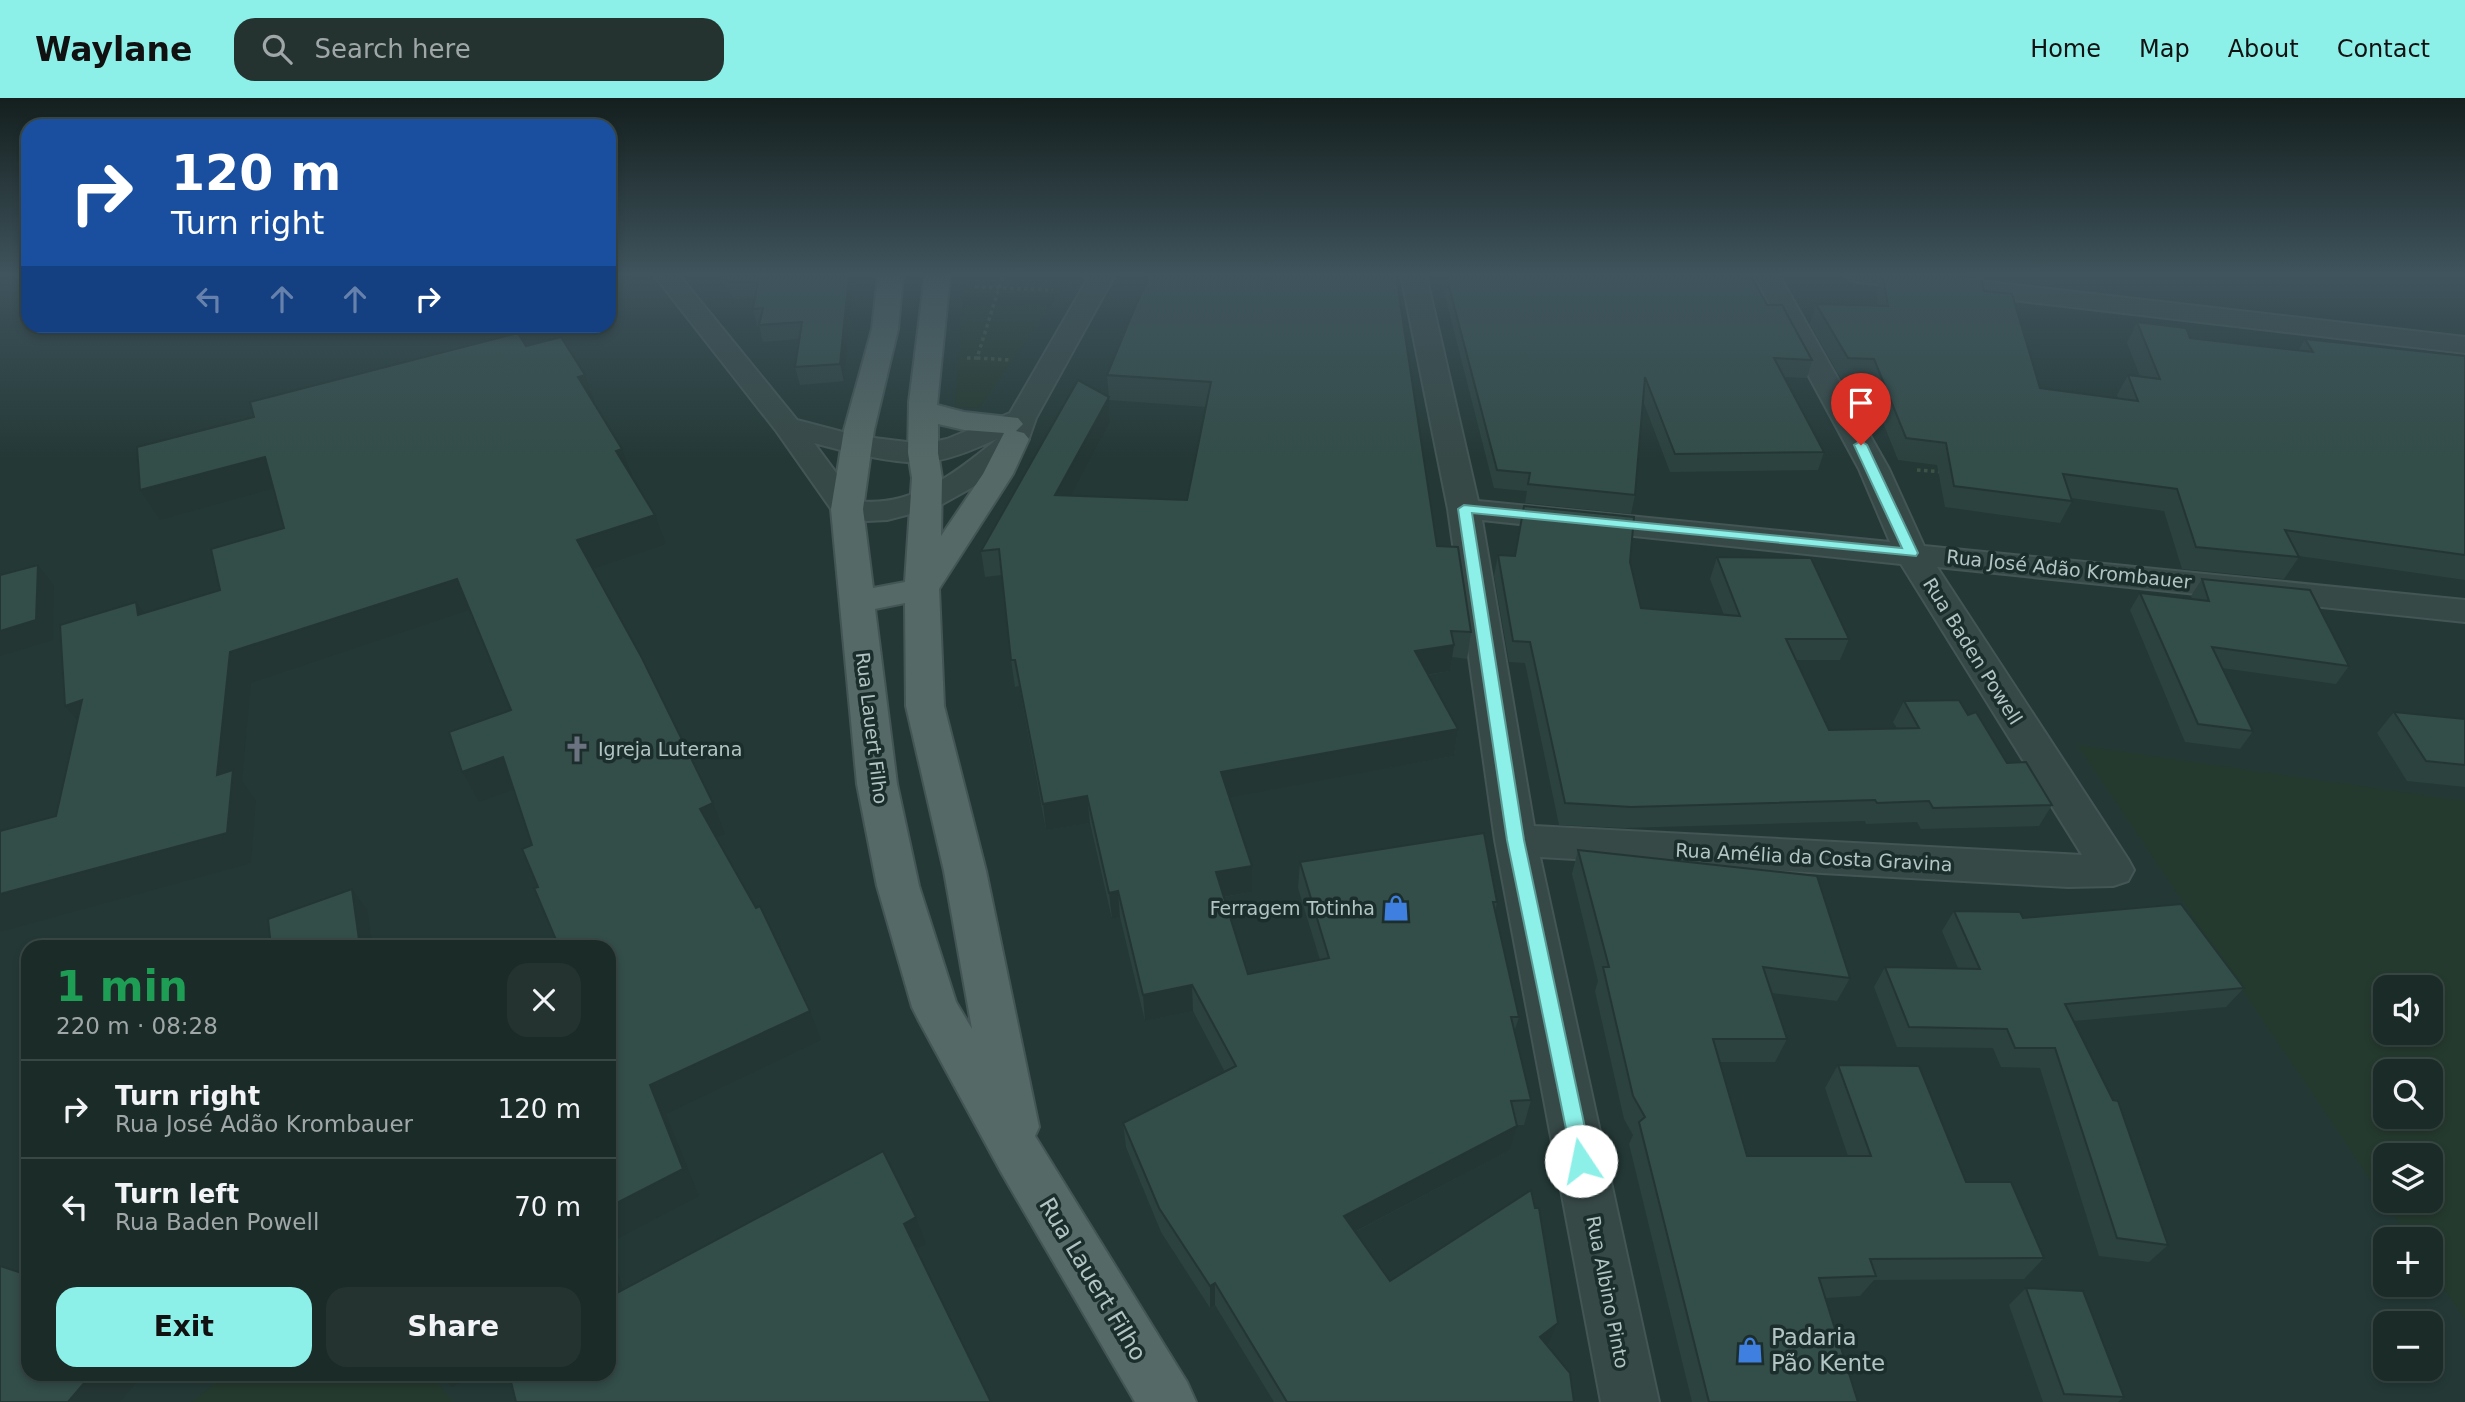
<!DOCTYPE html>
<html lang="en">
<head>
<meta charset="utf-8">
<style>
  :root { --surface:#1b2b28; --page:#243330; --text:#f1f3f6; --muted:#a0a7a8; --line:#394745; --accent:#8cf0e8 }
  body { margin:0; font-family:"DejaVu Sans",sans-serif; background:var(--page); color:var(--text); height:100vh; display:flex; flex-direction:column; font-size:26px; white-space:nowrap }
  * { box-sizing:border-box; margin:0 }
  p { font-size:23px; color:var(--muted) }
  .icon { flex:none; width:38px; height:38px; fill:none; stroke:currentColor; stroke-width:2; stroke-linecap:round; stroke-linejoin:round }
  .map { position:relative; flex:1; overflow:hidden }
  .sheet { position:absolute; left:21px; top:842px; width:595px; height:441px; display:flex; flex-direction:column; background:var(--surface); border-radius:21px; box-shadow:0 4px 10px #0003,0 0 0 2px var(--line) }
  .sheet>* { flex:none }
  .guide { position:absolute; left:21px; top:21px; width:595px; height:214px; border-radius:21px; box-shadow:0 4px 10px #0003,0 0 0 2px var(--line); background:#1a4fa0; color:#fff; overflow:hidden }
  .controls { position:absolute; left:2373px; top:877px; display:grid; gap:14px }
  .controls a { display:grid; place-items:center; width:70px; height:70px; border-radius:14px; background:var(--surface); box-shadow:0 4px 10px #0003,0 0 0 2px var(--line); font-size:35px }
  .pin { position:absolute; display:grid; place-items:center; width:60px; height:60px; color:#fff; margin:-72px -30px; border-radius:50% 50% 50% 0; rotate:-45deg; box-shadow:0 0 7px #0007 }
  .pin .icon { rotate:45deg }
  .me { position:absolute; width:77px; margin:-38px; rotate:349deg; stroke-linejoin:round; filter:drop-shadow(0 0 5px #0008) }
  .turn { display:flex; align-items:center; gap:24px; height:147px; padding:0 35px; font-size:32px }
  .turn .icon { width:91px; height:91px; stroke-width:2.5 }
  .turn b { display:block; font-size:49px; line-height:60px }
  .lanes { display:flex; align-items:center; height:66px; padding:0 35px; background:#0003; justify-content:center; gap:35px; direction:ltr }
  .lanes .off { opacity:.35 }
  .round { display:grid; place-items:center; flex:none; width:74px; height:74px; border-radius:21px; background:var(--page) }
  .headline { display:flex; align-items:center; justify-content:space-between; height:119px; padding:0 35px }
  h1 { font-size:42px; font-weight:800; line-height:52px; color:#1e9e55 }
  .cta { display:flex; gap:14px; margin-top:auto; padding:14px 35px }
  .cta a { flex:1; height:80px; border-radius:21px; background:var(--accent); color:#111; font-size:28px; font-weight:800; line-height:80px; text-align:center }
  .cta a+a { background:var(--page); color:var(--text) }
  ul { padding:0; list-style:none }
  li { display:flex; align-items:center; gap:21px; height:98px; padding:0 35px; border-top:2px solid var(--line) }
  li div { flex:1 }
  li b { display:block; font-size:26px }
  li em { font-style:normal }
  header { display:flex; align-items:center; gap:42px; box-sizing:border-box; height:98px; padding:0 35px; background:var(--accent); color:#111 }
  header strong { font-size:33px }
  nav { display:flex; gap:38px; margin-inline-start:auto; font-size:24px }
  .search { width:490px; height:63px; background:var(--page); display:flex; align-items:center; gap:18px; box-sizing:border-box; padding:0 24px; border-radius:21px; color:var(--muted); font-size:26px }
  .map>svg:first-child { display:block }
  .green { fill:#253a2e; fill-rule:evenodd }
  .lines { fill:none; stroke-linecap:round; stroke-linejoin:round }
  .minor-casing { stroke:#435554; stroke-width:4 }
  .tertiary-casing { stroke:#435554; stroke-width:4 }
  .primary-casing { stroke:#435554; stroke-width:4 }
  .path { stroke:#3e5246; stroke-width:3.5; stroke-dasharray:3.5 3.5; stroke-linecap:butt }
  .minor { fill:#374947; fill-rule:evenodd }
  .tertiary { fill:#374947; fill-rule:evenodd }
  .primary { fill:#556967; fill-rule:evenodd }
  .wall { fill:#2c423f; fill-rule:evenodd }
  .shaded-wall { fill:#243633 }
  .building { fill:#334d49; stroke:#243633; stroke-width:2 }
  .route { fill:#8cf0e8; stroke:#5b9c97; stroke-width:2 }
  .labels { text-anchor:middle; stroke-width:7; stroke-linejoin:round; paint-order:stroke }
  .street-label { font-size:19px; fill:#b2c5c4; stroke:#1c2e2c }
  .poi-label { font-size:19px; fill:#b2c5c4; stroke:#1c2e2c; text-anchor:start }
  .near-street-label { font-size:23px; fill:#b2c5c4; stroke:#1c2e2c }
  .near-poi-label { font-size:23px; fill:#b2c5c4; stroke:#1c2e2c; text-anchor:start }
</style>
</head>
<body>
<header>
<strong>Waylane</strong>
<div class="search"><svg class="icon" aria-label="search" viewBox="0 0 24 24"><circle cx="10" cy="10" r="6"/><path d="M15 15l6 6"/></svg>Search here</div>
<nav><a>Home</a><a>Map</a><a>About</a><a>Contact</a></nav>
</header>
<div class="map">
<svg width="2465" height="1304" viewBox="0 0 2465 1304">
  <rect width="100%" height="100%" fill="#243936"/>
  <g class="green">
    <path d="M965,177H1072L979,310L955,309Z"/>
    <path d="M2077,647L2465,703V1222L2431,1171V1141H2410ZM2385,889H2431V934H2385ZM2385,973H2431V1018H2385ZM2385,1057H2431V1102H2385Z"/>
    <path d="M228,1276H431L453,1304H191Z"/>
  </g>
  <g class="lines">
    <g class="minor-casing">
      <g id="minor">
        <path d="M1401,177H1426L1478,403L1890,444L1859,371L1754,177H1779L1889,371L1924,448L2465,502V524L1937,469L2128,761L2134,772L2128,783L2113,788L2068,789L1540,759L1659,1304H1601L1495,742L1448,411ZM1482,422L1901,466L2082,757L1534,728Z"/>
        <path d="M1847,177H1927L2465,239V255L1859,184L1850,182Z"/>
      </g>
    </g>
    <g class="tertiary-casing">
      <path id="tertiary" d="M654,177H679L797,322L858,338L923,346L947,341L1010,315L1090,177H1115L1036,320L1029,340L1018,354L973,389L937,409L887,422L867,423L836,418L777,334ZM997,341C957,374 912,410 857,403L814,345C845,353 891,366 923,364C948,363 974,351 997,341Z"/>
    </g>
    <g class="primary-casing">
      <path id="primary" d="M878,177H903L898,231L874,332L863,411L873,490L905,484L912,380L908,355L909,304L925,177H950L937,307L964,314L1018,320L1023,326L1016,333L1024,335L1029,341L1013,376L939,491L944,608L986,773L1039,1029L1035,1038L1187,1284L1196,1304H1135L1001,1074L919,923L912,909L877,788L857,686L831,411L844,332L872,231ZM938,326L964,332L1004,335L983,376L941,438L942,380L938,355ZM905,505L906,608L944,773L972,931L956,904L919,788L897,686L875,511Z"/>
    </g>
    <g class="path">
      <path d="M975,189L1053,192"/>
      <path d="M967,260H977L1003,177"/>
      <path d="M977,260L1011,262"/>
      <path d="M1917,372L1943,374"/>
    </g>
    <use href="#minor" class="minor"/>
    <use href="#tertiary" class="tertiary"/>
    <use href="#primary" class="primary"/>
  </g>
  <g class="wall">
    <path d="M718,177H854L844,283L800,287L795,269L799,241L763,244L759,227L757,228L753,211L755,200L734,201Z"/>
    <path d="M1448,177L1767,207L1812,262L1807,280L1784,279L1824,354L1818,372L1670,374L1643,303L1635,397L1631,416L1525,405L1527,393L1494,390L1445,198Z"/>
    <path d="M1882,177H1969L1968,179L1984,193L2040,290L2118,300L2117,297L2128,277L2140,278L2127,245L2137,224L2190,240L2298,253L2305,241L2465,258V482L2299,458V459L2284,481L2182,471L2164,413L2071,400L2072,403L2060,425L1945,409L1937,367L1898,362L1866,282L1841,281L1810,226L1816,206L1878,208L1876,195Z"/>
    <path d="M1135,209L1437,448L1471,534L1467,561L1452,559L1450,573L1428,577L1458,631L1454,658L1229,699L1252,794L1224,799L1248,876L1320,862L1298,790L1300,764L1497,804L1495,814L1519,919L1514,934L1531,1002L1524,1027H1516L1510,1052L1355,1134L1390,1183L1558,1225L1549,1246L1547,1248L1574,1304H1274L1215,1207L1210,1210L1161,1134L1126,1049L1123,1025L1225,974L1193,913L1145,923L1120,819L1112,821L1090,725L1046,732L1019,588L1015,589L1011,562L1002,477L985,479L981,453L1109,299L1107,277ZM1109,302L1206,309L1187,402L1071,398L1110,324Z"/>
    <path d="M1498,457L1630,464L1641,510L1724,517L1710,481L1717,459L1849,541L1840,562H1796L1829,632L1897,630L1893,624L1904,603L1968,617L2007,665L2052,707L2039,728L1921,731L1917,724L1866,726L1865,723L1624,730L1559,727L1525,565L1509,564L1494,478Z"/>
    <path d="M2202,481L2349,568L2336,586L2222,570L2253,633L2240,651L2185,644L2130,512L2140,495L2192,501L2191,498Z"/>
    <path d="M2394,614L2465,621V689L2407,683L2377,635Z"/>
    <path d="M1578,752L1850,880L1837,903L1772,895L1787,941L1775,964H1720L1747,1058H1848L1825,990L1838,967L1966,1084L2044,1160L2024,1181L1874,1182L1860,1198L1826,1200L1858,1304H1692L1629,1046L1633,1037L1624,1021L1595,893L1598,883L1572,776Z"/>
    <path d="M1954,813L2023,820L2244,890L2226,909L2074,923L2168,1147L2149,1164L2099,1158L2040,970L2001,969L1993,950L1897,949L1874,889L1885,869L1958,870L1942,833Z"/>
    <path d="M2026,1190L2124,1299L2118,1304H2043L2009,1207Z"/>
  </g>
  <g class="shaded-wall">
    <path d="M849,177H854L844,283L840,266Z"/>
    <path d="M585,277L595,305L588,307L578,279Z"/>
    <path d="M1109,299L1110,324L1058,423L1055,397Z"/>
    <path d="M622,351L633,380L616,353Z"/>
    <path d="M265,359L282,388L160,422L140,392Z"/>
    <path d="M655,417L666,446L590,472L577,442Z"/>
    <path d="M38,467L54,487L53,542L0,558V533Z"/>
    <path d="M457,481L472,511L251,585L242,683L256,703L251,765L0,834V796L230,554Z"/>
    <path d="M136,504L158,534L138,517Z"/>
    <path d="M1454,547L1450,573L1412,579L1415,553Z"/>
    <path d="M82,602L91,638L65,608Z"/>
    <path d="M1458,631L1454,658L1221,701V674Z"/>
    <path d="M503,659L520,689L479,704L462,674Z"/>
    <path d="M1087,698L1090,725L1046,732L1043,706Z"/>
    <path d="M713,705L725,736L712,741L700,711Z"/>
    <path d="M1252,768V794L1216,800V774Z"/>
    <path d="M352,791L367,811L373,849H360Z"/>
    <path d="M1118,793L1120,819L1112,821L1109,795Z"/>
    <path d="M1192,887L1193,913L1145,923L1143,897Z"/>
    <path d="M810,913L821,942L666,1016L699,1098L609,1145V1109L650,987Z"/>
    <path d="M1517,1028L1510,1052L1341,1141L1344,1118Z"/>
    <path d="M916,1119L926,1146L913,1153L904,1126Z"/>
    <path d="M609,1148L633,1222L613,1197L609,1183Z"/>
    <path d="M1215,1185V1207L1210,1210V1188Z"/>
    <path d="M28,1194V1204L22,1200Z"/>
    <path d="M1558,1225L1549,1246L1531,1260L1540,1239Z"/>
    <path d="M92,1276H144L120,1304H68Z"/>
    <path d="M437,1276H476L452,1289Z"/>
  </g>
  <g class="building">
    <path d="M724,177H849L840,266L795,269L802,224L759,227L763,210L753,211L758,184H729Z"/>
    <path d="M1150,177H1396L1437,448L1458,449L1471,534L1451,533L1454,547L1415,553L1458,631L1221,674L1252,768L1216,774L1248,876L1329,860L1300,764L1484,735L1497,804H1493L1519,919H1511L1531,1002L1511,1003L1517,1028L1344,1118L1390,1183L1531,1092L1535,1110H1539L1558,1225L1540,1239L1570,1275L1574,1304H1287L1215,1185L1210,1188L1159,1110L1123,1025L1236,968L1192,887L1143,897L1118,793L1109,795L1087,698L1043,706L1015,562H1011L999,451L981,453L1078,282L1109,299L1055,397L1187,402L1211,284L1107,277L1135,209Z"/>
    <path d="M1448,177H1750L1767,207H1782L1812,262L1774,260L1824,354L1675,356L1645,279L1635,397L1528,386L1530,375L1497,372L1447,181Z"/>
    <path d="M1883,177H1957L1981,180L1984,193L2012,196L2040,290L2138,303L2128,277L2160,281L2137,224L2186,230L2190,240L2313,254L2305,241L2465,258V457L2285,432L2299,459L2196,449L2177,391L2063,376L2072,403L1954,388L1946,345L1906,340L1874,261L1848,260L1816,206L1888,208Z"/>
    <path d="M518,235L526,248L561,239L585,277L578,279L622,351L616,353L655,417L577,442L642,560L713,705L700,711L756,810L760,808L810,913L650,987L683,1071L609,1109V849H559L534,790L538,789L522,751L532,747L503,659L462,674L449,634L511,612L457,481L230,554L217,677L233,672L227,735L0,796V733L56,718L82,602L65,608L60,527L136,504L138,517L220,492L211,451L284,430L265,359L140,392L137,349L254,319L250,304Z"/>
    <path d="M1524,408L1634,419L1630,464L1641,510L1740,518L1717,459L1811,460L1849,541H1786L1829,632L1919,630L1904,603L1959,602L1968,617L1976,614L2007,665L2026,664L2052,707L1933,710L1929,703L1877,705L1875,702L1631,709L1565,705L1530,544L1513,543L1498,457L1515,458Z"/>
    <path d="M38,467L36,522L0,533V477Z"/>
    <path d="M2202,481L2310,492L2349,568L2212,549L2253,633L2198,626L2140,495L2209,503Z"/>
    <path d="M2394,614L2465,621V667L2426,663Z"/>
    <path d="M1578,752L1817,778L1850,880L1763,869L1787,941H1713L1747,1058H1871L1838,967L1919,968L1966,1084H2011L2044,1160L1870,1161L1876,1178L1819,1180L1858,1304H1709L1639,1024L1645,1019L1633,998L1603,869H1609Z"/>
    <path d="M352,791L360,849H271L268,821Z"/>
    <path d="M2181,806L2244,890L2065,906L2113,1002L2118,1003L2168,1147L2117,1140L2055,950H2015L2007,931L1909,929L1885,869L1980,871L1954,813L2020,814L2023,820Z"/>
    <path d="M883,1053L916,1119L904,1126L991,1304H516L509,1276H609V1183L613,1197Z"/>
    <path d="M0,1168L28,1177V1194L22,1200L28,1202V1276H92L68,1304H0Z"/>
    <path d="M2026,1190L2083,1193L2124,1299L2064,1296Z"/>
  </g>
  <linearGradient id="sky" x2="0" y2="1"><stop stop-color="#141f1e"/><stop offset="0.49" stop-color="#3f545d"/><stop offset="1" stop-color="#3f545d" stop-opacity="0"/></linearGradient>
  <rect width="2465" height="360" fill="url(#sky)"/>
  <path class="route" d="M1861,343L1867,347L1918,455L1916,458L1472,415L1524,742L1592,1063L1589,1070L1581,1073L1574,1070L1507,742L1458,411L1464,407L1902,450L1854,347Z"/>
  <defs>
    <g id="church-bare" transform="scale(2.1)"><path d="M-1.2-6h2.4v3.5h3.3v2.4h-3.3V6h-2.4V-.1h-3.3v-2.4h3.3Z" fill="#6b7280" stroke="#1c2e2c" stroke-width="2.5" paint-order="stroke"/></g>
    <g id="shop-bare" transform="scale(2.1)"><path d="M-5-2.5h2.3a2.7 3.5 0 0 1 5.4 0H5L5.5 6h-11ZM-1.5-2.5h3a1.5 2.3 0 0 0-3 0Z" fill="#3f7fe0" stroke="#1c2e2c" stroke-width="2.5" paint-order="stroke"/></g>
  </defs>
  <g fill-rule="evenodd">
    <use href="#church-bare" x="577" y="651"/>
    <use href="#shop-bare" x="1396" y="810"/>
    <use href="#shop-bare" x="1750" y="1252"/>
  </g>
  <g class="labels">
    <g class="street-label">
      <text transform="translate(2069 471) rotate(6)" y="7">Rua José Adão Krombauer</text>
      <text transform="translate(1973 553) rotate(58)" y="7">Rua Baden Powell</text>
      <text transform="translate(872 630) rotate(83)" y="7">Rua Lauert Filho</text>
      <text transform="translate(1814 759) rotate(3)" y="7">Rua Amélia da Costa Gravina</text>
      <text transform="translate(1608 1194) rotate(79)" y="7">Rua Albino Pinto</text>
    </g>
    <g class="poi-label">
      <text x="598" y="658">Igreja Luterana</text>
      <text x="1375" y="817" text-anchor="end">Ferragem Totinha</text>
    </g>
    <g class="near-street-label">
      <text transform="translate(1093 1181) rotate(59)" y="8">Rua Lauert Filho</text>
    </g>
    <g class="near-poi-label">
      <text x="1771" y="1247">Padaria<tspan x="1771" dy="26">Pão Kente</tspan></text>
    </g>
  </g>
</svg>
<div class="controls">
<a><svg class="icon" aria-label="sound" viewBox="0 0 24 24"><path d="M4 9h4l5-4v14l-5-4H4zM17 9q2 3 0 6"/></svg></a>
<a><svg class="icon" aria-label="search" viewBox="0 0 24 24"><circle cx="10" cy="10" r="6"/><path d="M15 15l6 6"/></svg></a>
<a><svg class="icon" aria-label="layers" viewBox="0 0 24 24"><path d="M12 4l9 5-9 5-9-5zM3 14l9 5 9-5"/></svg></a>
<a>+</a>
<a>−</a>
</div>
<div class="pin" style="left:1861px;top:347px;background:#d93025"><svg class="icon" aria-label="arrive" viewBox="0 0 24 24"><path d="M6 21V4h12l-3 4 3 4H6"/></svg></div>
<svg class="me" style="left:1581px;top:1063px" viewBox="-20 -20 40 40"><circle r="19" fill="#fff"/><path d="M0-13L10 11 0 6-10 11z" fill="#8cf0e8"/></svg>
<div class="guide">
<div class="turn"><svg class="icon" aria-label="right" viewBox="0 0 24 24"><path d="M7 20v-9h11M14 6l5 5-5 5"/></svg><div><b>120 m</b>Turn right</div></div>
<div class="lanes"><svg class="icon off" aria-label="left" viewBox="0 0 24 24"><path d="M17 20v-9H6M10 6l-5 5 5 5"/></svg><svg class="icon off" aria-label="ahead" viewBox="0 0 24 24"><path d="M12 20V5M6 11l6-6 6 6"/></svg><svg class="icon off" aria-label="ahead" viewBox="0 0 24 24"><path d="M12 20V5M6 11l6-6 6 6"/></svg><svg class="icon" aria-label="right" viewBox="0 0 24 24"><path d="M7 20v-9h11M14 6l5 5-5 5"/></svg></div>
</div>
<section class="sheet">
<div class="headline"><div><h1>1 min</h1><p>220 m · 08:28</p></div><a class="round"><svg class="icon" aria-label="close" viewBox="0 0 24 24"><path d="M6 6l12 12M18 6L6 18"/></svg></a></div>
<ul>
<li><svg class="icon" aria-label="right" viewBox="0 0 24 24"><path d="M7 20v-9h11M14 6l5 5-5 5"/></svg><div><b>Turn right</b><p>Rua José Adão Krombauer</p></div><em>120 m</em></li>
<li><svg class="icon" aria-label="left" viewBox="0 0 24 24"><path d="M17 20v-9H6M10 6l-5 5 5 5"/></svg><div><b>Turn left</b><p>Rua Baden Powell</p></div><em>70 m</em></li>
</ul>
<div class="cta"><a>Exit</a><a>Share</a></div>
</section>
</div>
</body>
</html>
